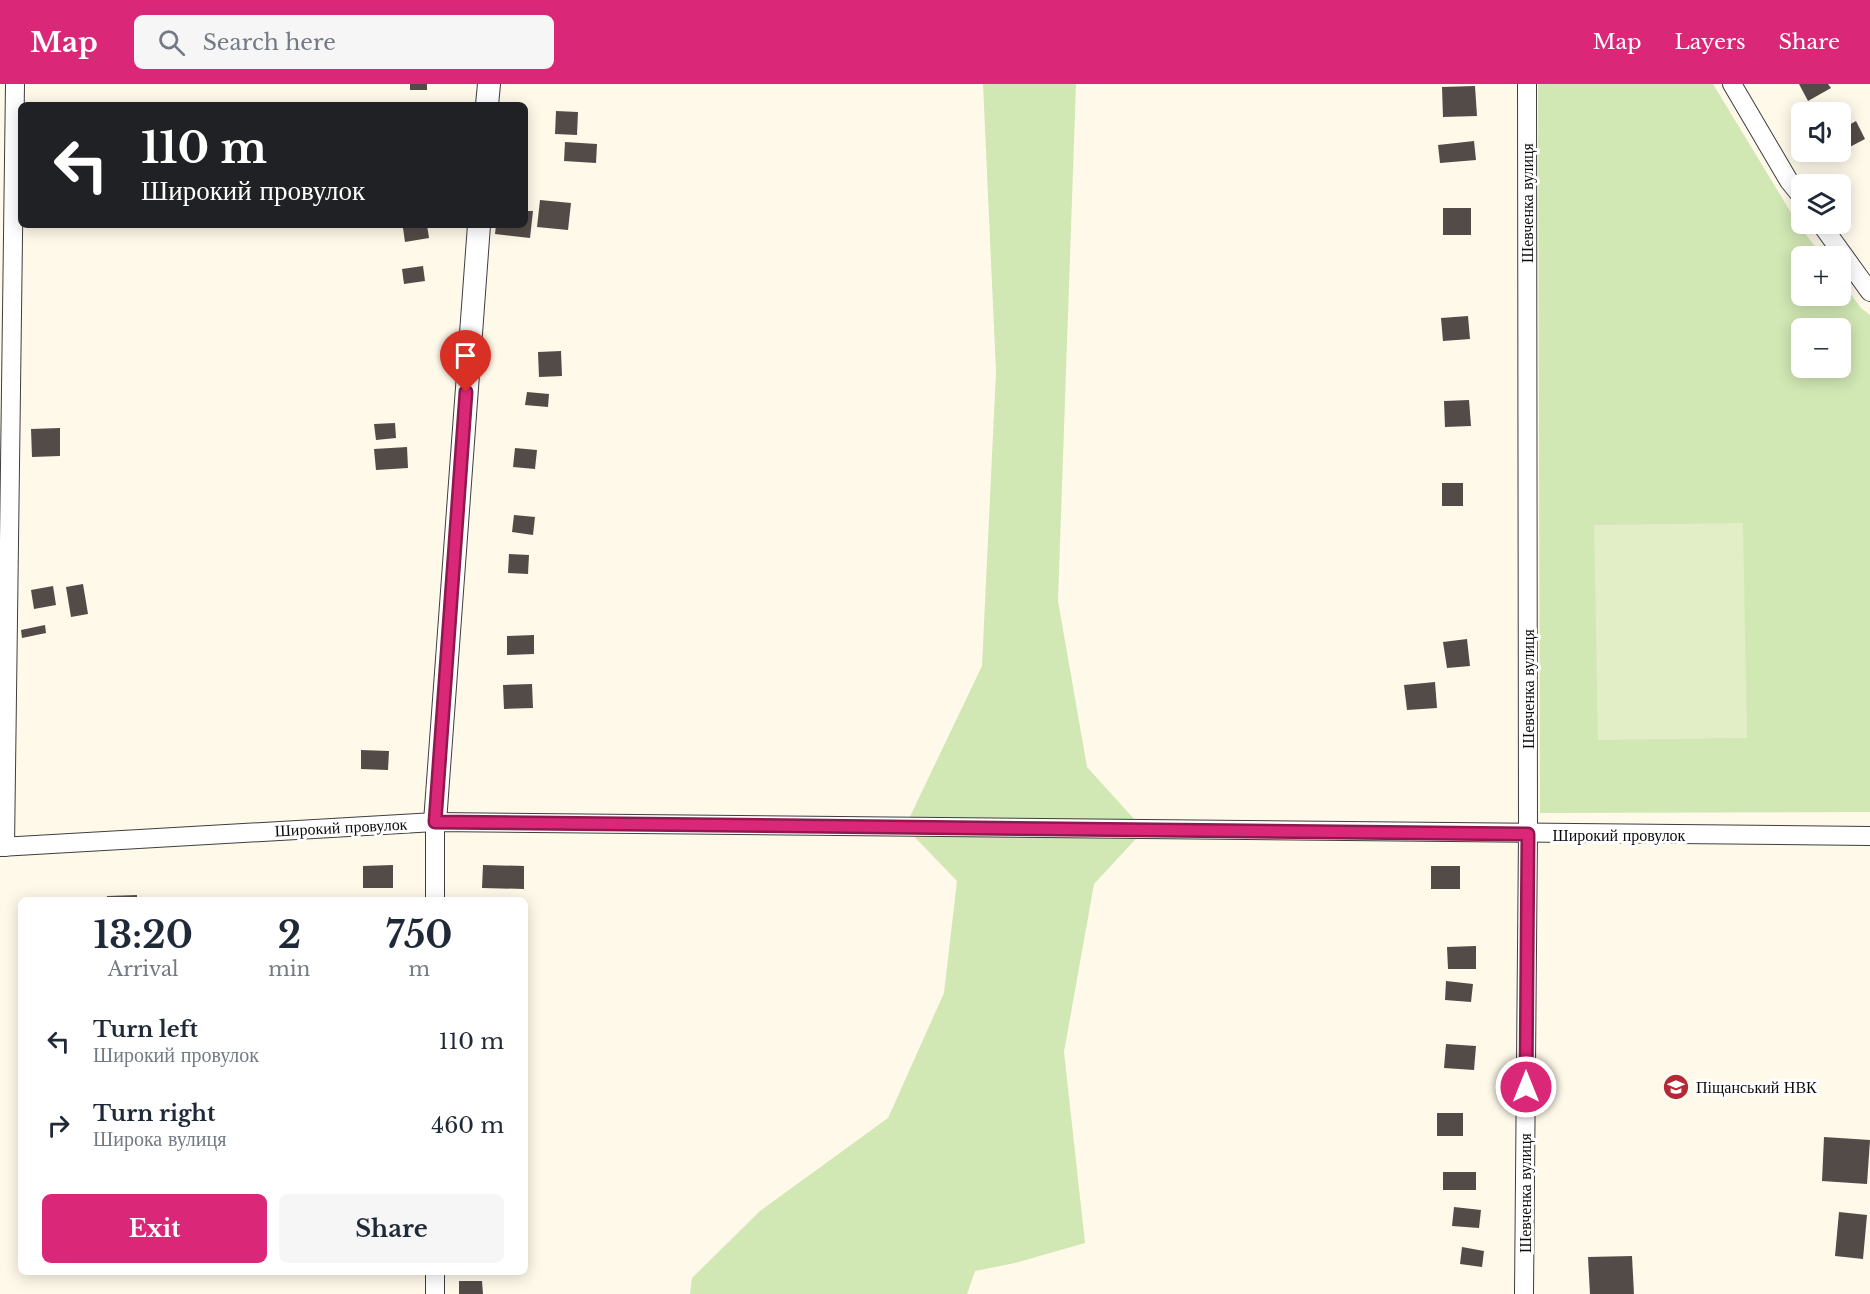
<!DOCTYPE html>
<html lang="en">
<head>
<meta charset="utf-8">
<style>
  :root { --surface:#fff; --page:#f6f6f7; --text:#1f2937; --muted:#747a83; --accent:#db2777 }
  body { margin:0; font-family:"Libre Baskerville",serif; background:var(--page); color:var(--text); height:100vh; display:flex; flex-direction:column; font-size:22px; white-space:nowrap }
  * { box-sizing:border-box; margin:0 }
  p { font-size:20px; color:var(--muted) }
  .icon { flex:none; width:33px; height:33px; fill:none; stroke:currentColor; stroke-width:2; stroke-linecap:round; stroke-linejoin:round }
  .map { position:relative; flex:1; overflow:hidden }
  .side { position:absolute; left:18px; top:813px; width:510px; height:378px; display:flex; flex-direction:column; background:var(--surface); border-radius:9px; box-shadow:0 3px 15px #0003 }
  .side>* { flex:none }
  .top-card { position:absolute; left:18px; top:18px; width:510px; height:126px; border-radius:9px; box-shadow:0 3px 15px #0003; background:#202124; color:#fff; overflow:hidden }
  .controls { position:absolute; left:1791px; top:18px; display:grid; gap:12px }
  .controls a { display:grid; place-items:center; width:60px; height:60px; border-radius:9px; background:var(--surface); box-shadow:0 3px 15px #0003; font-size:30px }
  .pin { position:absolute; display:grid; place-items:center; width:51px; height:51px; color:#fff; margin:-62px -26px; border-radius:50% 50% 50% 0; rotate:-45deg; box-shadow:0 0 6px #0007 }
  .pin .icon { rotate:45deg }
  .me { position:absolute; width:66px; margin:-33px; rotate:0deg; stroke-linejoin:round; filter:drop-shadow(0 0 4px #0008) }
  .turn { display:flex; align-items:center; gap:21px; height:126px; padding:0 24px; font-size:27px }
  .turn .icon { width:78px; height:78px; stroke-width:2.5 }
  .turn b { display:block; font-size:42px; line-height:51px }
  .eta { display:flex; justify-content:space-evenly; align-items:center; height:102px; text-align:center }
  .eta b { font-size:36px; font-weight:800; line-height:42px }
  .button { display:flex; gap:12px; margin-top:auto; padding:12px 24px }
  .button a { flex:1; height:69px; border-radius:9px; background:var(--accent); color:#fff; font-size:24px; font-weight:800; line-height:69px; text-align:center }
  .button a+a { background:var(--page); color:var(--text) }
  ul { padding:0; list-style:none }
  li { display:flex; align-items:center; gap:18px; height:84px; padding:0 24px }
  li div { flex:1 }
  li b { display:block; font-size:22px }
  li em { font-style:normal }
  header { display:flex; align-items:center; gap:36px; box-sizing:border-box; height:84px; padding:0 30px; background:var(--accent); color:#fff }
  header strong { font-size:28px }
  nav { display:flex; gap:33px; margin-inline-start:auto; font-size:21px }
  .search { width:420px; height:54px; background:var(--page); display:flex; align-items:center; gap:15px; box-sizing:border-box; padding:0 21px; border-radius:9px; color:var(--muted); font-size:22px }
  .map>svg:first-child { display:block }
  .green { fill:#d1e7b4; fill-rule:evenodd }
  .pitch { fill:#e2eec6 }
  .building { fill:#534b47 }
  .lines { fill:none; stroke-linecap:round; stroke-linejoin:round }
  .minor-casing { stroke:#3e3e3e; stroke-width:20 }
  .tertiary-casing { stroke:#3e3e3e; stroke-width:24 }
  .minor { stroke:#fff; stroke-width:18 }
  .tertiary { stroke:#fff; stroke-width:22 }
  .route-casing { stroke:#8e194d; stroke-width:15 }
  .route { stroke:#db2777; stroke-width:10 }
  .labels { text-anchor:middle; stroke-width:6; stroke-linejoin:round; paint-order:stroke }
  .street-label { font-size:16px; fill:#0b0b0b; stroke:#fff }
  .poi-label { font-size:16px; fill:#0b0b0b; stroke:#fff; text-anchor:start }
</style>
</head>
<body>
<header>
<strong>Map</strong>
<div class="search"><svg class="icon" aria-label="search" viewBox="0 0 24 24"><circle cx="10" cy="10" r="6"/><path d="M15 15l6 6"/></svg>Search here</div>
<nav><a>Map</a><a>Layers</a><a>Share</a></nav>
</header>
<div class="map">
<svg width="1870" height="1210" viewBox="0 0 1870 1210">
  <rect width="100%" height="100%" fill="#fef9e9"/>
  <g class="green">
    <path d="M983,0H1076L1058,517L1087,683L1144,746L1094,800L1064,968L1085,1159L1015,1179L975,1187L967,1210H690L692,1194L760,1127L888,1034L944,909L957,797L905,743L982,582L996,288Z"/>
    <path d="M1538,0H1713L1796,137L1822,172H1802V212H1840L1841,197L1861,224L1870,231V728L1540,729ZM1802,244H1840V284H1802Z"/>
  </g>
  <path class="pitch" d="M1743,439L1747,654L1598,656L1594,441Z"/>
  <g class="building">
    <rect x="410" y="0" width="17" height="6"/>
    <path d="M1799,0H1828L1831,4L1808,17Z"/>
    <path d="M1475,2L1477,32L1443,33L1442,3Z"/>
    <path d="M556,27L578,28L577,51L555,50Z"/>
    <path d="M1856,37L1865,55L1842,67L1840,64V46Z"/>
    <path d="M1474,57L1476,76L1440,79L1438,61Z"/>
    <path d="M565,58L597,60L596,79L564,77Z"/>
    <path d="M540,116L571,119L568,146L537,143Z"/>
    <rect x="1443" y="124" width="28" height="27"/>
    <path d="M525,127H533L530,154L495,150L496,141H525Z"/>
    <path d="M427,141L429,154L405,158L403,144Z"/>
    <path d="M423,182L425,197L404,200L402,185Z"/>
    <path d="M1468,232L1470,255L1443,257L1441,234Z"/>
    <path d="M561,267L562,292L539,293L538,268Z"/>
    <path d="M527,308L549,310L548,323L525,321Z"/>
    <path d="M1469,316L1471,342L1445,343L1444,317Z"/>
    <path d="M395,339L396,354L376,356L374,340Z"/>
    <path d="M60,344V372L32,373L31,345Z"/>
    <path d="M407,363L408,384L376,386L374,365Z"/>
    <path d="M515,364L537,366L535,385L513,383Z"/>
    <rect x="1442" y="399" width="21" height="23"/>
    <path d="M514,431L535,433L533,451L512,448Z"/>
    <path d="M509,470L529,471L528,490L508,489Z"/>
    <path d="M83,500L88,530L71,533L66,503Z"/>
    <path d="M53,502L56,521L34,525L31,506Z"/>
    <path d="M45,541L46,549L22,554L21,546Z"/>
    <path d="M534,551V570L507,571V552Z"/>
    <path d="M1467,555L1470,582L1447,584L1443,558Z"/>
    <path d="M1435,598L1437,624L1407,626L1404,601Z"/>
    <path d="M532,600L533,624L504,625L503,601Z"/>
    <path d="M361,666L389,667L388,686L361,685Z"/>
    <path d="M393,781V804H363V782Z"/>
    <path d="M483,781L524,782V805L482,804Z"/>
    <rect x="1431" y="782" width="29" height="23"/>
    <path d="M137,811V816H107V812Z"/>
    <path d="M1476,862V885H1448L1447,863Z"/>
    <path d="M1446,897L1473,900L1471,918L1445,916Z"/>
    <path d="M1446,960L1476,962L1474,986L1444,984Z"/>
    <rect x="1437" y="1029" width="26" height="23"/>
    <path d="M1824,1053L1870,1056L1867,1100L1822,1097Z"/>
    <rect x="1443" y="1088" width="33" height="18"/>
    <path d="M1454,1123L1481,1126L1479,1144L1452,1142Z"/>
    <path d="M1839,1128L1867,1131L1863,1175L1835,1172Z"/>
    <path d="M1462,1163L1484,1167L1482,1183L1460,1180Z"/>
    <path d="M1632,1172L1634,1210H1590L1588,1173Z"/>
    <path d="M459,1197H482L483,1210H459Z"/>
  </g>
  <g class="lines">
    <g class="minor-casing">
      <g id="minor">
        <path d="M1732,0L1789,97L1802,113"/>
        <path d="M1821,140L1870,208"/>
        <path d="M0,763L435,738L1870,752"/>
        <path d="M5,763L15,0"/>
        <path d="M435,816V738"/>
        <path d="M435,1210V1188"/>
        <path d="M1524,1210L1528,750L1527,0"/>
      </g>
    </g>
    <g class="tertiary-casing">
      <g id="tertiary">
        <path d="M487,21L489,0"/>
        <path d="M435,738L479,141"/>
      </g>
    </g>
    <use href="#minor" class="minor"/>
    <use href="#tertiary" class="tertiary"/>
  </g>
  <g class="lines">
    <g class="route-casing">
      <path id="route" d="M466,308L435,738L1528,750L1526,1003"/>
    </g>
    <use href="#route" class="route"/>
  </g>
  <defs>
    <g id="school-disc" transform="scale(1.35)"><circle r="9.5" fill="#b62836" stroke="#fff"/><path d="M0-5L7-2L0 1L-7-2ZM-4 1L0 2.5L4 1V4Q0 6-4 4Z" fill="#fff"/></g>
  </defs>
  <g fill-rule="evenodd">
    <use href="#school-disc" x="1676" y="1003"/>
  </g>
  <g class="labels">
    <g class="street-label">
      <text transform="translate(1527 119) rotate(-90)" y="6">Шевченка вулиця</text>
      <text transform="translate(1528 605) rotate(-90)" y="6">Шевченка вулиця</text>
      <text transform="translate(341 743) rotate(-3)" y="6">Широкий провулок</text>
      <text x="1619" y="757">Широкий провулок</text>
      <text transform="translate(1525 1109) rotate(-90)" y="6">Шевченка вулиця</text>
    </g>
    <g class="poi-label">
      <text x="1696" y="1009">Піщанський НВК</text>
    </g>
  </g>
</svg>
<div class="controls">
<a><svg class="icon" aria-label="sound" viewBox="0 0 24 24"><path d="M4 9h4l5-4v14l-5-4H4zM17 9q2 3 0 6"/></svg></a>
<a><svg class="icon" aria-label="layers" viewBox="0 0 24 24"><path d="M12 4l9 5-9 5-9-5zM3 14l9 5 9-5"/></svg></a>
<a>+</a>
<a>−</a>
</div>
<div class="pin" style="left:466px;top:308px;background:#d93025"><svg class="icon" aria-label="arrive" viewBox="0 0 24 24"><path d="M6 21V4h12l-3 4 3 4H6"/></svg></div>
<svg class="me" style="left:1526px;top:1003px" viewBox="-20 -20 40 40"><circle r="17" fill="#db2777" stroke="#fff" stroke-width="3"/><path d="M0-11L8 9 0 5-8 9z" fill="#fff"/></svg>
<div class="top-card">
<div class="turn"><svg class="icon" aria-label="left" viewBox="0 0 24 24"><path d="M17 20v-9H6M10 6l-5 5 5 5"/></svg><div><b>110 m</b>Широкий провулок</div></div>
</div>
<section class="side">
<div class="eta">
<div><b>13:20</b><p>Arrival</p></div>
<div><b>2</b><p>min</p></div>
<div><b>750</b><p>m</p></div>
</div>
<ul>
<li><svg class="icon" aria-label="left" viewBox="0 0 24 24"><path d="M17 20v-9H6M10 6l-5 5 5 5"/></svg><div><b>Turn left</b><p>Широкий провулок</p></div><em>110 m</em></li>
<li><svg class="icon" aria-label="right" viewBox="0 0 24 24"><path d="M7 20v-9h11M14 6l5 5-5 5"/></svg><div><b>Turn right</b><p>Широка вулиця</p></div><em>460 m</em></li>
</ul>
<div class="button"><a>Exit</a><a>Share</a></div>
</section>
</div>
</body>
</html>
